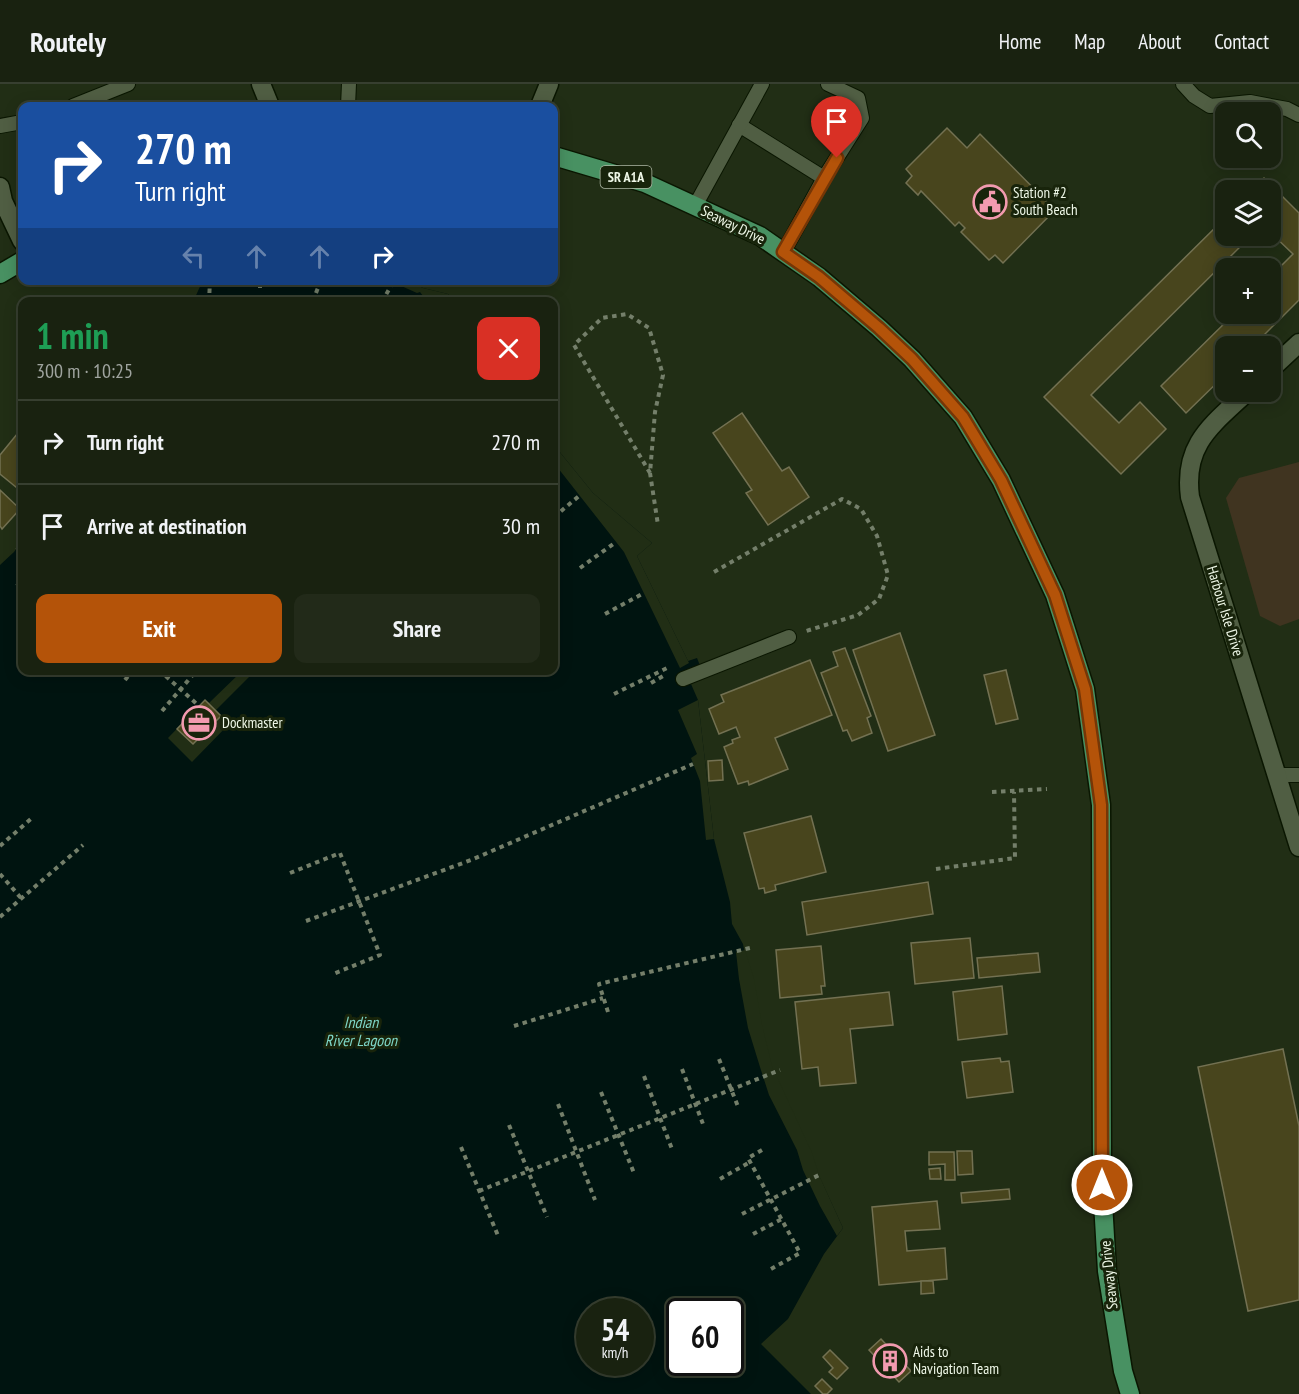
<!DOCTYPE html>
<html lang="en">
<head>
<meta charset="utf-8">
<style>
  :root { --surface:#192210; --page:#222a19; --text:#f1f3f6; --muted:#9fa49f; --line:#373f30; --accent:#b45309 }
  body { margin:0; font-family:"PT Sans Narrow",sans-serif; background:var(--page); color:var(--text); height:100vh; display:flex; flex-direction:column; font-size:22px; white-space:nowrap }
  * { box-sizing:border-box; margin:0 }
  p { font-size:20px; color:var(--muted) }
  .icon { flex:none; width:33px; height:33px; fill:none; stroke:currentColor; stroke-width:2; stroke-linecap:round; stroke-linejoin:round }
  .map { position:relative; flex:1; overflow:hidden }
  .drawer { position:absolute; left:18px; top:213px; width:540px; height:378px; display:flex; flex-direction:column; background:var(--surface); border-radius:12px; box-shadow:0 3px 15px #0003,0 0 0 2px var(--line) }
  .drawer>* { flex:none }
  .guide { position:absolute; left:18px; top:18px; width:540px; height:183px; border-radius:12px; box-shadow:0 3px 15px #0003,0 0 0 2px var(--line); background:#1a4fa0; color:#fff; overflow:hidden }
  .tools { position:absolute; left:1215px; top:18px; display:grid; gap:12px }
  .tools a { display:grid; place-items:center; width:66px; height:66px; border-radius:12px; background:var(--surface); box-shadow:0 3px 15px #0003,0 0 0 2px var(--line); font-size:30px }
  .speed { position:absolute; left:576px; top:1214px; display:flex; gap:12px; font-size:30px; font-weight:700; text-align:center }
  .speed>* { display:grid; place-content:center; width:78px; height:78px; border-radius:50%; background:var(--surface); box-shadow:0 3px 15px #0003,0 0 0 2px var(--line); line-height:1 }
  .speed small { font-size:15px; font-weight:400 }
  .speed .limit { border:3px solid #111; border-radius:9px; background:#fff; color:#111 }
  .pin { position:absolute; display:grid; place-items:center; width:51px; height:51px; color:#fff; margin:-62px -26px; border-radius:50% 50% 50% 0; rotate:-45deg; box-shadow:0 0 6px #0007 }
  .pin .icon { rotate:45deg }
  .me { position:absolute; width:66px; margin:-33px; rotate:0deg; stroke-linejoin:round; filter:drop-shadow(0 0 4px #0008) }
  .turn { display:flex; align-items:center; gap:21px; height:126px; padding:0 18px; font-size:27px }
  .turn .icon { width:78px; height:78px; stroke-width:2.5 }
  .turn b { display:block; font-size:42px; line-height:51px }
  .lanes { display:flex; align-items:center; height:57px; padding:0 18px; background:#0003; justify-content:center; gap:30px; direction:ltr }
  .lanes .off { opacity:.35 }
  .round { display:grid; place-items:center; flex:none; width:63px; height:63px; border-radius:12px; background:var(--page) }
  .overview { display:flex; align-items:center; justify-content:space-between; height:102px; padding:0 18px }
  h1 { font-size:36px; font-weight:600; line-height:45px; color:#1e9e55 }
  .cta { display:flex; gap:12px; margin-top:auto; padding:12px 18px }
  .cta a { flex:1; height:69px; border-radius:12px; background:var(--accent); color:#fff; font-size:24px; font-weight:600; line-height:69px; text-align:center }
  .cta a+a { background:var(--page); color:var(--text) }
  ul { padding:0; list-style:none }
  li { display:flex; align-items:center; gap:18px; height:84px; padding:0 18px; border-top:2px solid var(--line) }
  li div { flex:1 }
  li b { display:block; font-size:22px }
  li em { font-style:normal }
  header { display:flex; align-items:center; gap:36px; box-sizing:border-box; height:84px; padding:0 30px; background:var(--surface); border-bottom:2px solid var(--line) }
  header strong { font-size:28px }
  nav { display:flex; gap:33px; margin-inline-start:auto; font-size:21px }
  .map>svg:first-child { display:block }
  .green { fill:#403420 }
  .water { fill:#001410; fill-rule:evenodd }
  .pier { fill:#212e15 }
  .building { fill:#48451d; stroke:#737152; stroke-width:1.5 }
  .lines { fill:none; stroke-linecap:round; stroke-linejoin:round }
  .lane-casing { stroke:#0a1601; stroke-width:16 }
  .street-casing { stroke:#0a1601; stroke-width:21 }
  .primary-casing { stroke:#0a1601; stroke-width:21 }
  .path { stroke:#747f6a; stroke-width:4; stroke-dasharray:4.5 4.5; stroke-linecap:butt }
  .lane { stroke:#505e43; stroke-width:14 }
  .street { stroke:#505e43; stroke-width:18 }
  .primary { stroke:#489162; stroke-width:18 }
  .route-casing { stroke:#753606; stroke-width:15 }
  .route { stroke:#b45309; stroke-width:10 }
  .labels { text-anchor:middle; stroke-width:6; stroke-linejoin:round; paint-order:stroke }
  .shield { fill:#18240b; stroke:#aeb8a5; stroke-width:1.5 }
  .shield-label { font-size:14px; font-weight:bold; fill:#eef7e7 }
  .poi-label { font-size:15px; fill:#eef7e7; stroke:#18240b; text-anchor:start }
  .street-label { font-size:15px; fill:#eef7e7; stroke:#18240b }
  .water-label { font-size:16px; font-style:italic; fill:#7ed6c7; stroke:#18240b }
</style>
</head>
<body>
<header>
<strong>Routely</strong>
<nav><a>Home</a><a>Map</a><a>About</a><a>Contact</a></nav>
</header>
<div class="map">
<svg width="1299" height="1310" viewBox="0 0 1299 1310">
  <rect width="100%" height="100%" fill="#212e15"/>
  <path class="green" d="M1299,378V535L1280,542L1260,532L1226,414L1239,394Z"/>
  <g class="water">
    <path d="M203,196L409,197L423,204L448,210L454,217L193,218Z"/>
    <path d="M554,361L593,409L652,459L637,472L688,577L697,574L705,594L691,600L698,616L714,755L730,818L732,840L743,860L769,983L843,1144L824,1170L788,1235L761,1260L811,1310H0V481L14,468L22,457V586H554ZM590,1227H640V1278H590ZM680,1227H730V1278H680Z"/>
  </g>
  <g class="pier">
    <path d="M390,197H409L423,204L448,210L454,217H427L420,208L417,209Z"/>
    <path d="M554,361L593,409L652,459L637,472L689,579L680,584L624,468L554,379Z"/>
    <path d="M242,587H252L254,588L216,626L229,640L192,678L168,654L205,616L209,619Z"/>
    <path d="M698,616L714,755L706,756L700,697L691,674L697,670L678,626Z"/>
    <path d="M745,866L754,895L762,941L772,982L812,1069L819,1091L843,1144L837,1152L820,1122L803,1086L797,1066L769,1011L760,983L748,944L739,895L736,868Z"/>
  </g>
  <g class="building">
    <path d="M947,44L967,64L980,50L1055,126L1003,179L995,171L989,176L961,148L965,144L959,138L955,142L921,107L918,111L906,99L912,92L906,85Z"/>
    <path d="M1264,94L1299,129V216L1253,262H1226V290L1186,329L1161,302L1234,230H1270V193L1293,170L1270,148V106H1252Z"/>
    <path d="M1226,133V152H1251L1091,311L1119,339L1140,318L1166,345L1121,390L1044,313Z"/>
    <path d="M742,329L782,387L789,383L809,413L768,441L746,409L752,406L713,349Z"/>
    <path d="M22,344V408L0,390V371Z"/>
    <path d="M0,406L20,425L2,445L0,442Z"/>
    <path d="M900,549L935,651L888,667L853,566Z"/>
    <path d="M845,564L871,632L867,634L872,649L852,657L847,646L843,647L821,589L838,582L833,568Z"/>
    <path d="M810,576L832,631L775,654L788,685L749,701L748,697L738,700L724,663L733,659L732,656L740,653L736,643L719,650L709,625L724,618L721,611Z"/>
    <path d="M1006,586L1018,635L996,640L984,591Z"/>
    <path d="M205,616L221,632L193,660L177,645Z"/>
    <path d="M722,676L723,696L709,697L708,677Z"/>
    <path d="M811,732L826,788L775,801L776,806L765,809L764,804L759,805L744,749Z"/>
    <path d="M928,798L933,830L807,851L802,818Z"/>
    <path d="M970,854L974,894L915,900L911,859Z"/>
    <path d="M821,862L825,902H821L822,910L780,914L776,866Z"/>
    <path d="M1038,869L1040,888L979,894L977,874Z"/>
    <path d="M1002,902L1007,950L958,956L953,908Z"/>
    <path d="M889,908L893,941L850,945L856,999L820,1002L818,983L802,985L795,918Z"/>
    <path d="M1283,965L1299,1042V1216L1248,1227L1198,983Z"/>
    <path d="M1000,974L1001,978L1009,977L1013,1008L967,1014L962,978Z"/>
    <path d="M957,1067H972L973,1090L958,1091Z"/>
    <path d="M929,1068H954L955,1096H945V1080L929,1081Z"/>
    <path d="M940,1084L941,1095H930L929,1085Z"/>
    <path d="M1009,1105L1010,1115L962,1119L961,1109Z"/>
    <path d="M937,1117L940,1145L905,1147L907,1167L945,1164L947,1195L879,1201L872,1123Z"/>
    <path d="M921,1197H933L934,1209L921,1210Z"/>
    <path d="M881,1255L911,1287L899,1298L869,1266Z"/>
    <path d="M830,1266L848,1284L837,1295L829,1288L833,1284L823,1273Z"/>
    <path d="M822,1295L832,1305L827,1310H823L815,1302Z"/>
  </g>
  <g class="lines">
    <g class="lane-casing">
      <g id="lane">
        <path d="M1183,0L1194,12L1210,22L1250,18L1287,25L1299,31"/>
        <path d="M73,22L128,0"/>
        <path d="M348,22L349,0"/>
        <path d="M739,41L824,94"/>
        <path d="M0,42L22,38"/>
        <path d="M695,122L762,0"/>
        <path d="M783,169L824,94L862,34L858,14L828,0"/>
        <path d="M683,595L789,553"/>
        <path d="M1277,691H1299"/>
      </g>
    </g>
    <g class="street-casing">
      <g id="street">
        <path d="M261,0L270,22"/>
        <path d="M540,22L549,0"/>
        <path d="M0,103L3,117L22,157"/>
        <path d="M1270,286L1299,259"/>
        <path d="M1247,308C1212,341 1183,360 1190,413L1299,763"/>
      </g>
    </g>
    <g class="primary-casing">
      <g id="primary">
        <path d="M554,72L645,99L760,152L819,193L879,244L912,275L963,333L1001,396L1055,511L1085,605L1101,721L1102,1101L1107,1187L1123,1287L1130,1310"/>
        <path d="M0,190L22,177"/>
      </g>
    </g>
    <g class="path">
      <path d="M260,204V196"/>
      <path d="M316,209L321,196"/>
      <path d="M209,218L210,196"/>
      <path d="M382,218L393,198"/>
      <path d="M650,389L574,261L602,234L627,230L649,244L663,291L655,328L650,389L658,441"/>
      <path d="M554,433L579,412"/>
      <path d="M17,463L22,468"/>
      <path d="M580,484L616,458"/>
      <path d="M714,488L842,415L861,425L877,452L888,491L879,515L858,531L806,547"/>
      <path d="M17,502L22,496"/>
      <path d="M605,530L644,509"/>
      <path d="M159,586L199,622"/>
      <path d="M125,596L133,586"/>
      <path d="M651,599L665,591"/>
      <path d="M614,610L667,584"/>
      <path d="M162,627L197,586"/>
      <path d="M992,708L1047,705"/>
      <path d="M0,762L32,734"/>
      <path d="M936,785L1015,774L1014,708"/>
      <path d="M290,789L340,769L380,871L333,890"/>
      <path d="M0,790L21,814"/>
      <path d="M0,833L83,761"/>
      <path d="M306,837L471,776L693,680"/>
      <path d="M608,928L599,900L754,863"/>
      <path d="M514,942L603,914"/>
      <path d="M719,975L739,1025"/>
      <path d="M682,985L703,1040"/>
      <path d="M644,992L672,1065"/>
      <path d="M601,1008L634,1089"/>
      <path d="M558,1020L595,1116"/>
      <path d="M509,1041L547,1133"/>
      <path d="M461,1063L499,1154"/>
      <path d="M762,1066L748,1074L800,1169L769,1186"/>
      <path d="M720,1095L750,1078"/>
      <path d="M479,1107L780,986"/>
      <path d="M742,1130L819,1091"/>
      <path d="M753,1150L782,1135"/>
    </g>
    <use href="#lane" class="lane"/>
    <use href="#street" class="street"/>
    <use href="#primary" class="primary"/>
  </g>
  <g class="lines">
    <g class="route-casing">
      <path id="route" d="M837,74L783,168L819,193L879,244L912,275L963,333L1001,396L1055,511L1085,605L1101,721L1102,1101"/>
    </g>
    <use href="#route" class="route"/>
  </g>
  <defs>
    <g id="civic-ring" transform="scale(1.725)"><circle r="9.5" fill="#18240b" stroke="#f29aaf" stroke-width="1.5"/><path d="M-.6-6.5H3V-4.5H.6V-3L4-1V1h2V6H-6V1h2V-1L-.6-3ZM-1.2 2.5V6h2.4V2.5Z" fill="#f29aaf"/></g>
    <g id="office-ring" transform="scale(1.725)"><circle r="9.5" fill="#18240b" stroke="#f29aaf" stroke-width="1.5"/><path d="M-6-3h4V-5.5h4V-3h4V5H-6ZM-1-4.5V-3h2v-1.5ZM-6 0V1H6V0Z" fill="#f29aaf"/></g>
    <g id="building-ring" transform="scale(1.725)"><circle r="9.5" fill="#18240b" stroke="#f29aaf" stroke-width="1.5"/><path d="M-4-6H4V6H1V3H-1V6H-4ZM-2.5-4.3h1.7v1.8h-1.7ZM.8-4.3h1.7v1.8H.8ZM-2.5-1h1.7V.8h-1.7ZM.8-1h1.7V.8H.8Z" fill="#f29aaf"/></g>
  </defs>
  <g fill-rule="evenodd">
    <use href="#civic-ring" x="990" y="118"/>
    <use href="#office-ring" x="199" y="639"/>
    <use href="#building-ring" x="890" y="1277"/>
  </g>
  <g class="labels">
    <rect class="shield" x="600.5" y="82" width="51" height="22" rx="4.5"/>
    <g class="shield-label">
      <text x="626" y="98">SR A1A</text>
    </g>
    <g class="poi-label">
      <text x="1013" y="114">Station #2<tspan x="1013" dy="17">South Beach</tspan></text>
      <text x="222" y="644">Dockmaster</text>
      <text x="913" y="1273">Aids to<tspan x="913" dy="17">Navigation Team</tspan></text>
    </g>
    <g class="street-label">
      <text transform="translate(733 141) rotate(26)" y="5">Seaway Drive</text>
      <text transform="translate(1225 527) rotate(73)" y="5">Harbour Isle Drive</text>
      <text transform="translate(1109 1191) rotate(-96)" y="5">Seaway Drive</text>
    </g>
    <g class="water-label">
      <text x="361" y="944">Indian<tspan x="361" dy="18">River Lagoon</tspan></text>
    </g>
  </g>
</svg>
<div class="tools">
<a><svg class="icon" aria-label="search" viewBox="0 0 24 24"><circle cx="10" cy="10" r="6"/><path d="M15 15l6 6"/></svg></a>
<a><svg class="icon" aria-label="layers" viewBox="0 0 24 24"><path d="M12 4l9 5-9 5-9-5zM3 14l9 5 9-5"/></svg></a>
<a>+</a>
<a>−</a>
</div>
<div class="speed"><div>54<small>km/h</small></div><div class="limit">60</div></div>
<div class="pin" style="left:837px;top:74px;background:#d93025"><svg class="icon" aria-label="arrive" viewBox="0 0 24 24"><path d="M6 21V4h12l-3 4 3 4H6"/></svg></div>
<svg class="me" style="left:1102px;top:1101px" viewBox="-20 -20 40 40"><circle r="17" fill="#b45309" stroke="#fff" stroke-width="3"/><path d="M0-11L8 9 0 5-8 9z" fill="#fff"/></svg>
<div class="guide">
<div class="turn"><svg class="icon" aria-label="right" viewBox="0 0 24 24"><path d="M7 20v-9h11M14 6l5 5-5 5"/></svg><div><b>270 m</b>Turn right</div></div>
<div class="lanes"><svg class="icon off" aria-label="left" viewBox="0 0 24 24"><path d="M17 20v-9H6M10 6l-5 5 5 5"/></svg><svg class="icon off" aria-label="ahead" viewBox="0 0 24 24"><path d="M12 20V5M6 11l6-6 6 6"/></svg><svg class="icon off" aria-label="ahead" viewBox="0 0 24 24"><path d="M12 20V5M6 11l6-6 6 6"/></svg><svg class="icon" aria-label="right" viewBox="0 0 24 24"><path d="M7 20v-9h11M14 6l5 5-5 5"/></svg></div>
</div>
<section class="drawer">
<div class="overview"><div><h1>1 min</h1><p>300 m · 10:25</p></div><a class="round" style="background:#d93025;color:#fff"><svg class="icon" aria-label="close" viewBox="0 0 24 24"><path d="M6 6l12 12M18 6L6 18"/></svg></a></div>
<ul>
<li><svg class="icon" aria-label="right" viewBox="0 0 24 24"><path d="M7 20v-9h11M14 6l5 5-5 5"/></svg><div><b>Turn right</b></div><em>270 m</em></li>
<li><svg class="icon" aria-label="arrive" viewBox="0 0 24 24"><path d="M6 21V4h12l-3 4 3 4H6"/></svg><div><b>Arrive at destination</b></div><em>30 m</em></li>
</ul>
<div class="cta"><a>Exit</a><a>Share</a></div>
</section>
</div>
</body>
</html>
